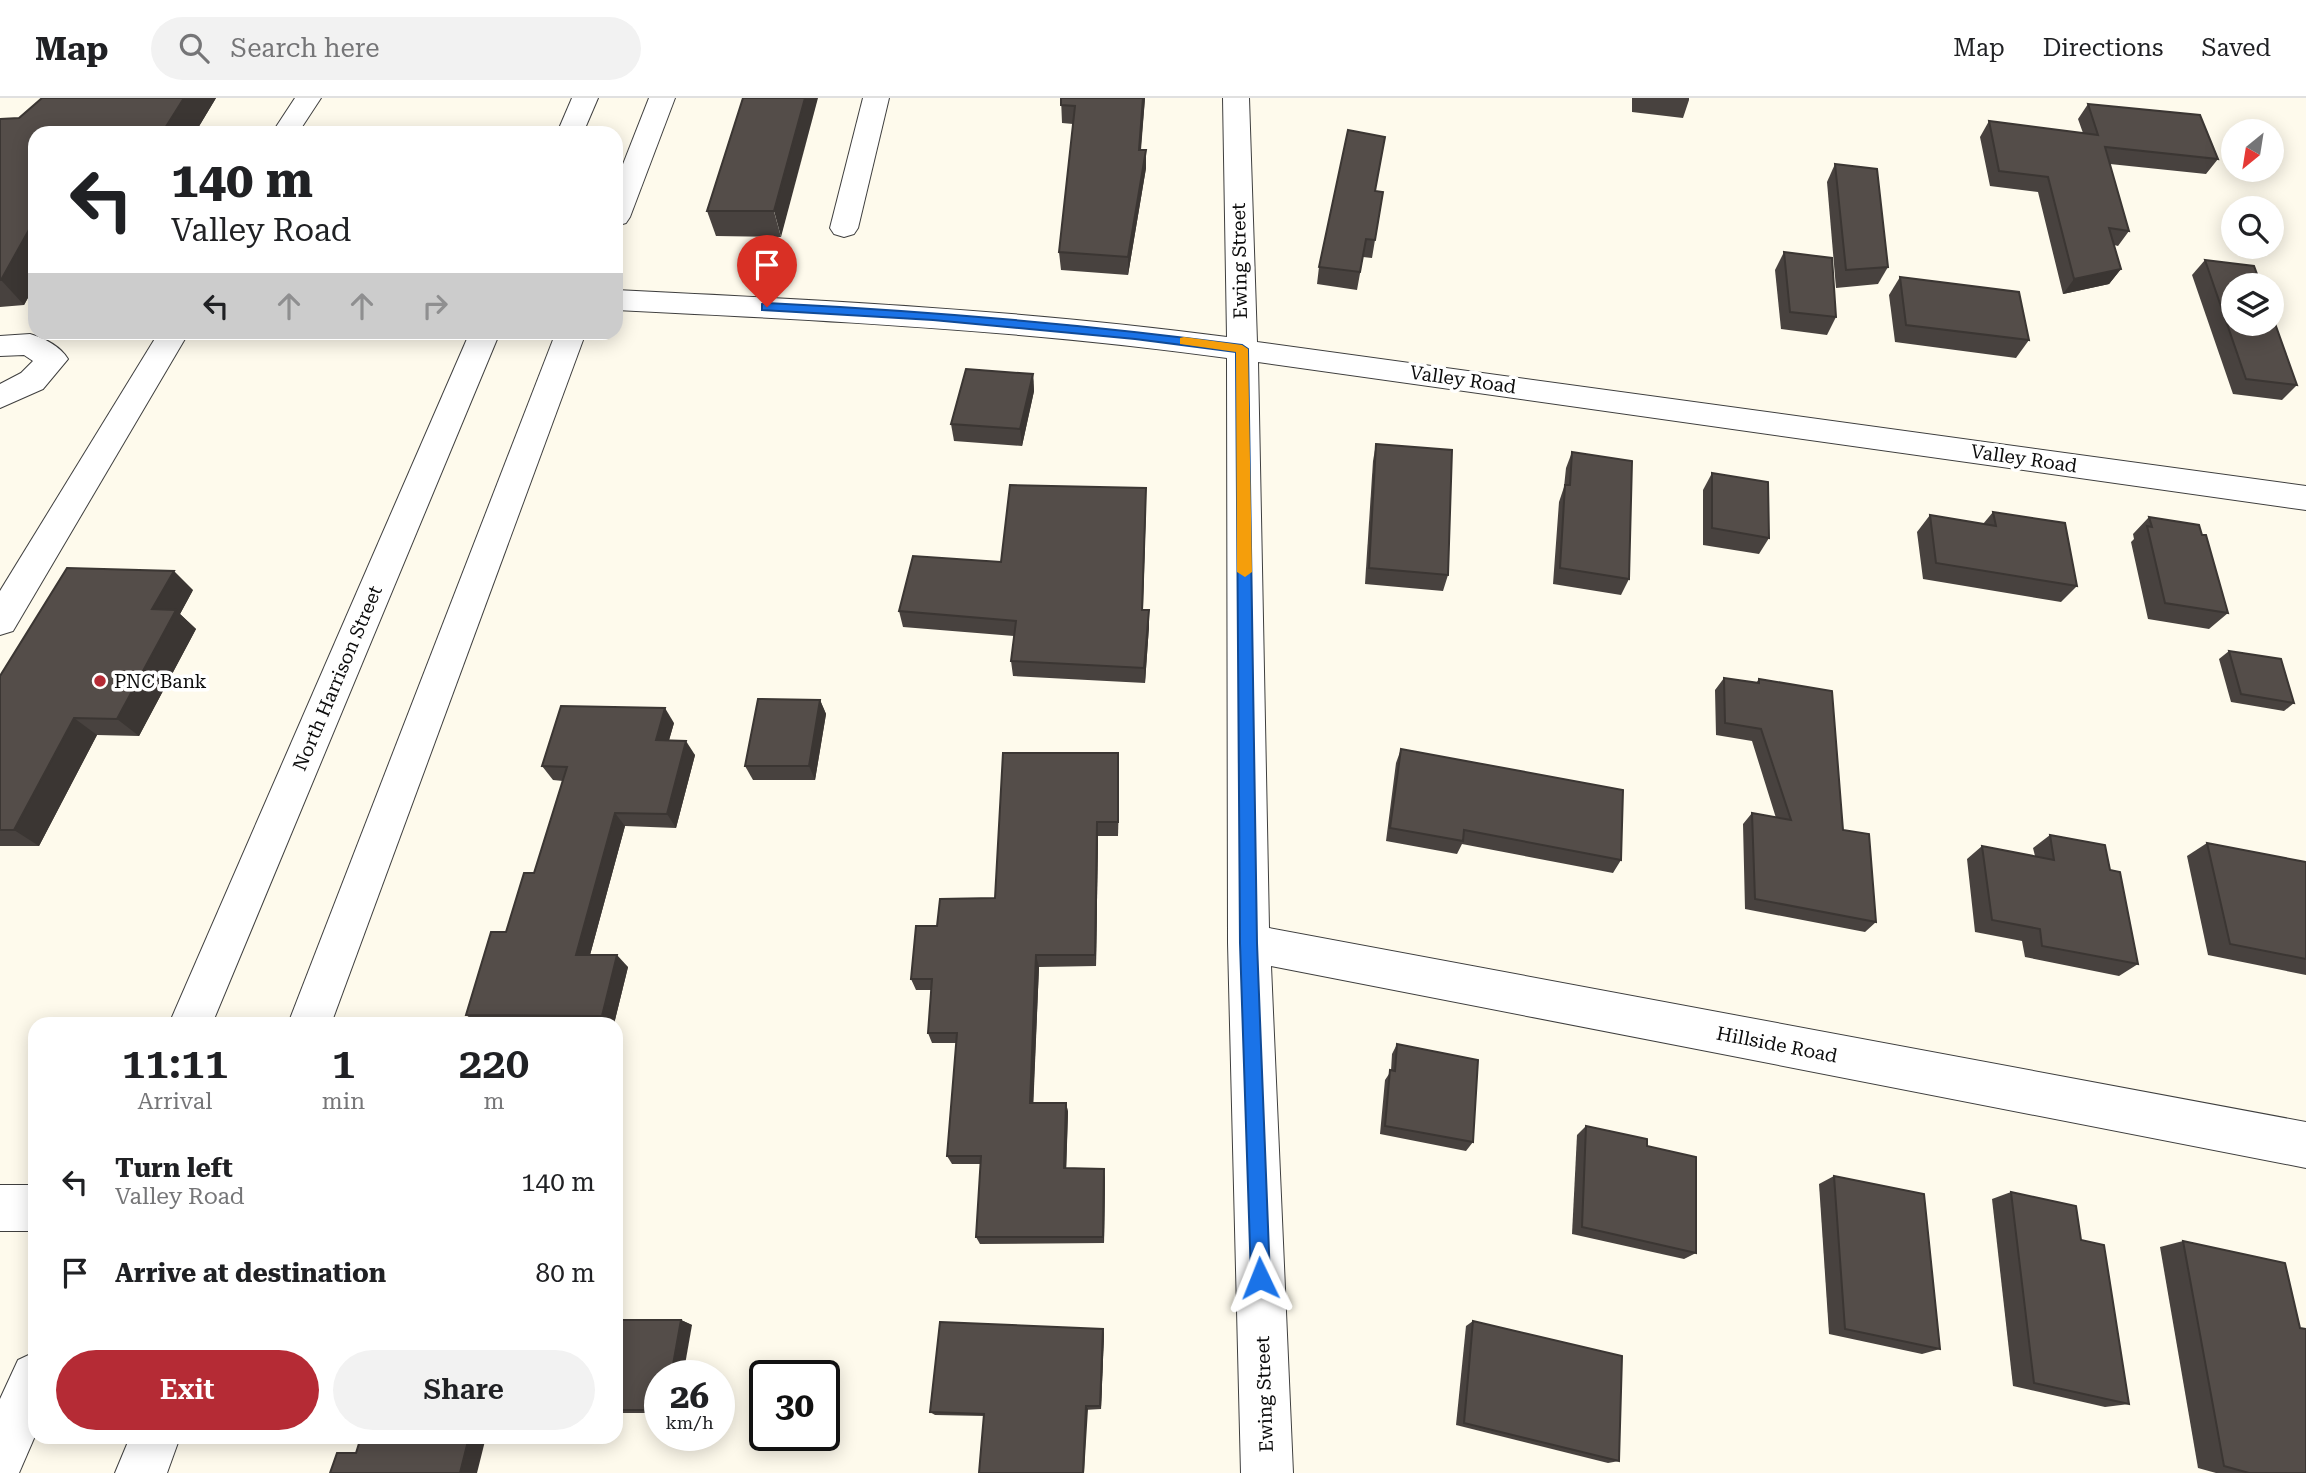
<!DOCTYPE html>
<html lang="en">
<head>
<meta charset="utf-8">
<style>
  :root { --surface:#fff; --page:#f2f2f2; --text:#202124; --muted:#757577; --line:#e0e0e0; --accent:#b52b35 }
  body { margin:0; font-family:"Roboto Serif",serif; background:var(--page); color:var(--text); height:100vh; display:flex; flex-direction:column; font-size:26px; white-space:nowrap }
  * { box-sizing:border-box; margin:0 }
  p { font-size:23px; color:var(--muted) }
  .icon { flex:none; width:38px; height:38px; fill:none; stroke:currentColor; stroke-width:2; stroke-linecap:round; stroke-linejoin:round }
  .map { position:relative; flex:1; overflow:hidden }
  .sheet { position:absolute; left:28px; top:919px; width:595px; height:427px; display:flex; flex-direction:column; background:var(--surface); border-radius:21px; box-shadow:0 4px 18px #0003 }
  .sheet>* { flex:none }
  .guide { position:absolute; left:28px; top:28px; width:595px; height:214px; border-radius:21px; box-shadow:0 4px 18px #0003; background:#fff; color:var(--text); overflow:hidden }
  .needle { width:46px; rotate:210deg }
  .fabs { position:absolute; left:2221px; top:21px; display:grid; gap:14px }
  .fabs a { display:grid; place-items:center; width:63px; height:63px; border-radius:50%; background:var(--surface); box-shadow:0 4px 18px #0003; font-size:35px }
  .speed { position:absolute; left:644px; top:1262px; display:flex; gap:14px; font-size:35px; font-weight:700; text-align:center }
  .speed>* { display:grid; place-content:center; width:91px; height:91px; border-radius:50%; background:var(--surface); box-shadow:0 4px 18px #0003; line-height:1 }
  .speed small { font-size:18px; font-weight:400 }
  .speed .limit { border:4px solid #111; border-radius:10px; background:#fff; color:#111 }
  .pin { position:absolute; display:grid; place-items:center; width:60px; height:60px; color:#fff; margin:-72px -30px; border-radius:50% 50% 50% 0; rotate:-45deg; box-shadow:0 0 7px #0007 }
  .pin .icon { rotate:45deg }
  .me { position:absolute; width:77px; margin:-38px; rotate:358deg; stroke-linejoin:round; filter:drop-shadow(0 0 5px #0008) }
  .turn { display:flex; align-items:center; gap:24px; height:147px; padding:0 28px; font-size:32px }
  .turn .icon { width:91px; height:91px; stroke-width:2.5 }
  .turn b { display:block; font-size:49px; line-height:60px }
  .lanes { display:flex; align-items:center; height:66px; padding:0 28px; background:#0003; justify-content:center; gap:35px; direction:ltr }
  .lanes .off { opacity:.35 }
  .eta { display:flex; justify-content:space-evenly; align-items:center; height:119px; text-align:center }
  .eta b { font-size:42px; font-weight:600; line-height:49px }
  .button { display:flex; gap:14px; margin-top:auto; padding:14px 28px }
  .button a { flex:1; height:80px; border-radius:42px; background:var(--accent); color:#fff; font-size:28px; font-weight:600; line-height:80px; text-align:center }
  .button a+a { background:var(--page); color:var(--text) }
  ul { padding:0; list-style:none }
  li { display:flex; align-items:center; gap:21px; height:91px; padding:0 28px }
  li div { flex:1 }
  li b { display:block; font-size:26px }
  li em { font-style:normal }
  header { display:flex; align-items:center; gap:42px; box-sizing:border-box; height:98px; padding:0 35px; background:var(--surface); border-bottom:2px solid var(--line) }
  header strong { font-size:33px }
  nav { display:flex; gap:38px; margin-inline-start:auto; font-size:24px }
  .search { width:490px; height:63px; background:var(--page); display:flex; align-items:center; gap:18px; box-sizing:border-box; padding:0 24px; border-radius:38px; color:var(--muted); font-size:26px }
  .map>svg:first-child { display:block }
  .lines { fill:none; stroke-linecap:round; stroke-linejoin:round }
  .minor-casing { stroke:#3f3f3f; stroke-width:2 }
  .minor { fill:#fff; fill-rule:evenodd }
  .wall { fill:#48423f }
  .shaded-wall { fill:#3b3633 }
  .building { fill:#544d49; stroke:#3b3633; stroke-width:2 }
  .route { fill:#1a73e8; stroke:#114b97; stroke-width:2 }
  .slow { fill:#f59e0b }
  .poi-dot { fill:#b52b35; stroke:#fff; stroke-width:2.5 }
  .labels { text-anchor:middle; stroke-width:7; stroke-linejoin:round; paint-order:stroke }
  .street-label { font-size:19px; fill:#0c0c0c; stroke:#fff }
  .poi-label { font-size:19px; fill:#0c0c0c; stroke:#fff; text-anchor:start }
</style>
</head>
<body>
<header>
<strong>Map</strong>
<div class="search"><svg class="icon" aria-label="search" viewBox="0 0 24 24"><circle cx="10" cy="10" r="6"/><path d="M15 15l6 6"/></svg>Search here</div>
<nav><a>Map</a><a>Directions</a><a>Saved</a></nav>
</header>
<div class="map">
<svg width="2306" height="1375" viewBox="0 0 2306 1375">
  <rect width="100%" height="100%" fill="#fefaec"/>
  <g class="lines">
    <g class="minor-casing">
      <g id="minor">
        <path d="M295,0H321L298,35H272Z"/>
        <path d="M572,0H598L583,35H557Z"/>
        <path d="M649,0H675L630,119L626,125L616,128V84Z"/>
        <path d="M863,0H889L858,130L854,136L844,139L834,136L830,130Z"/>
        <path d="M1223,0H1249L1257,244L2306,388V412L1258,264L1269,830L2306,1024V1070L1271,868L1293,1375H1241L1228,845L1227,260C1024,232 820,222 616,212V192C820,202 1024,212 1227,239Z"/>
        <path d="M159,234H189L13,533L0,537V493Z"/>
        <path d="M470,234H500L212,926H169Z"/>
        <path d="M556,234H586L331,926H288Z"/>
        <path d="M30,236C44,240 60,248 68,261L43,291L0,310V286L21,275L33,263L24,257L0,258V238Z"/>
        <rect x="0" y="1087" width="35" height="46"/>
        <path d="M35,1254V1338L19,1375H0V1301L18,1262Z"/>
        <path d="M130,1339H180L167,1375H115Z"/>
      </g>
    </g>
    <use href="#minor" class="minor"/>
  </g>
  <g class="wall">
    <path d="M42,0H216L195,35H35V187L24,207L0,209V21L19,20Z"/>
    <path d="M743,0L781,139L716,138L707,113Z"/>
    <path d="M1061,0H1145L1141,52L1146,70L1128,177L1061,172L1059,154L1073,26L1062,25Z"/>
    <path d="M1632,0H1689V2L1683,20L1632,14Z"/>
    <path d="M2088,6L2218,61L2206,76L2110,66L2129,133L2118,148L2114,147L2121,171L2109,186L2063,196L2038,94L1990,88L1980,39L1989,23L2083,35L2078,21Z"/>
    <path d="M1835,66L1888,169L1878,186L1836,190L1827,84Z"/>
    <path d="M1376,93L1383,94L1372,160L1363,159L1357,192L1317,186L1319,169Z"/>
    <path d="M1784,154L1836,219L1827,237L1781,231L1775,172Z"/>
    <path d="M2205,162L2297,287L2282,302L2233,296L2192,177Z"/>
    <path d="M1900,179L2029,242L2016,260L1895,244L1889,197Z"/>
    <path d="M1033,276L1034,293L1022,348L954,343L951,326Z"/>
    <path d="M1376,346L1448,477L1443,493L1365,486L1373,363Z"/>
    <path d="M1572,354L1629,481L1621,497L1553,486L1559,404L1564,389L1566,370Z"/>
    <path d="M1712,375L1769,440L1759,456L1703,447V392Z"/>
    <path d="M1146,406L1143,512L1149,528L1145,585L1013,578L1011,563L1014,538L903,529L899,513L1001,464Z"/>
    <path d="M1993,414L2077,488L2061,504L1923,481L1917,434L1930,417L1983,426Z"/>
    <path d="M2149,419L2228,515L2209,531L2148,521L2131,444L2134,441L2133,436Z"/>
    <path d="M193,492L180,516L196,531L139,638L97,637L39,748H0V578Z"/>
    <path d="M2229,553L2294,605L2284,613L2231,604L2219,561Z"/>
    <path d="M1724,580L1756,585L1759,581L1843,732L1876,824L1865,834L1745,811L1743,726L1752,715L1776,720L1752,643L1716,637L1715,592Z"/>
    <path d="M820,602L826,616L815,682H753L745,668Z"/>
    <path d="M674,625L669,642L695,657L676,730L625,728L590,857L628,869L614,926H478L466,917L534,775L563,683L553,682L542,668Z"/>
    <path d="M1401,651L1621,762L1613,775L1462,746L1457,756L1386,743L1396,665Z"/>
    <path d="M1119,669L1118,738H1098L1096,868L1039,869L1033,1005H1066L1068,1014L1066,1070L1105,1079L1104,1145L980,1146L976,1139L981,1066H952L947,1058L956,945H932L928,935L931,892H916L911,881L937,828L995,800Z"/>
    <path d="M2050,737L2110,772L2138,866L2119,878L2025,859L2022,843L1975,834L1967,761L1982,748L2035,758L2033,750Z"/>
    <path d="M2207,745L2306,764V877L2208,857L2187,758Z"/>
    <path d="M1397,946L1473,1044L1466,1053L1380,1036L1385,982L1391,973L1392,956Z"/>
    <path d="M1586,1028L1647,1048L1696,1155L1684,1161L1572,1136L1577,1037Z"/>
    <path d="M1834,1078L1940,1251L1922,1256L1829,1236L1819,1086Z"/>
    <path d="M2011,1094L2129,1306L2105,1309L2013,1288L1992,1101Z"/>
    <path d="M2183,1143L2306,1375H2216L2198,1370L2160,1149Z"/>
    <path d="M616,1222H681L692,1227L660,1278V1315H616Z"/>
    <path d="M1473,1223L1619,1363L1608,1365L1456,1327L1466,1228Z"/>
    <path d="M1103,1231L1104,1236L1101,1311L984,1318L935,1317L930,1314Z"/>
  </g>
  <g class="shaded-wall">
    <path d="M184,0H216L195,35H162Z"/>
    <path d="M805,0H818L781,139L774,113Z"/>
    <path d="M1143,0H1145L1139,70V52Z"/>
    <path d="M1146,52V70L1128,177V159Z"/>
    <path d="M35,121V187L24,207L1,182Z"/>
    <path d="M2121,171L2109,186L2063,196L2074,181Z"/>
    <path d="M1033,276L1034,293L1022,348L1020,331Z"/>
    <path d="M1146,390V406L1142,528V512Z"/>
    <path d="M174,473L193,492L180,516L196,531L139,638L117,621L152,511Z"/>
    <path d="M1149,512V528L1145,585L1144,570Z"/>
    <path d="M820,602L826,616L815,682L809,668Z"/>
    <path d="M665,610L674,625L665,656L656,642Z"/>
    <path d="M74,620L97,637L39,748L14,732Z"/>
    <path d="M686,643L695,657L676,730L667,716Z"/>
    <path d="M1118,655L1119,669L1118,738Z"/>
    <path d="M615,715L625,728L587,868L576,857Z"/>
    <path d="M1097,724L1098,738L1096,868L1095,857Z"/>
    <path d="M617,857L628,869L614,926H610L602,918Z"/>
    <path d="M1036,857L1039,869L1033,1014L1030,1005Z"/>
    <path d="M1066,1005L1068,1014L1066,1078L1064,1070Z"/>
    <path d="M1104,1071L1105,1079L1104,1145L1103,1139Z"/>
    <path d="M681,1222L692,1227L683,1278H671Z"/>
    <path d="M1103,1231L1104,1236L1101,1311L1100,1308Z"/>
    <path d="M1086,1308L1088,1311L1084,1375H1083Z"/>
    <path d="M469,1339H486L477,1375H460Z"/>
  </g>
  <g class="building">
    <path d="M42,0H184L162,35H35V121L1,182H0V21L19,20Z"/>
    <path d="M743,0H805L774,113H707Z"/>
    <path d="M1061,0H1143L1139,52H1146L1128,159L1059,154L1075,8L1061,7Z"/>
    <path d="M2088,6L2200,17L2218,61L2105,49L2129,133L2109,130L2121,171L2074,181L2048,79L1999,73L1989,23L2098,37Z"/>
    <path d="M1348,32L1385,39L1375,93L1383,94L1375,142L1366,141L1360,174L1319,169Z"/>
    <path d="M1835,66L1877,71L1888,169L1846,172Z"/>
    <path d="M1784,154L1832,160L1836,219L1790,214Z"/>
    <path d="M2205,162L2254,168L2261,187H2233V226H2272V217L2297,287L2246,281Z"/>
    <path d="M1900,179L2019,194L2029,242L1906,227Z"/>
    <path d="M966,271L1033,276L1020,331L951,326Z"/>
    <path d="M1376,346L1452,352L1448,477L1369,470Z"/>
    <path d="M1572,354L1632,363L1629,481L1560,470L1565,387H1570Z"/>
    <path d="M1712,375L1768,384L1769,440L1712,430Z"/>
    <path d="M1010,387L1146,390L1142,512H1149L1144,570L1011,563L1016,523L899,513L913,458L1001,464Z"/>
    <path d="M1993,414L2065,425L2077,488L1936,465L1930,417L1996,428Z"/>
    <path d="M2149,419L2199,427L2202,437H2206L2228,515L2165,505L2147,428L2152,429Z"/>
    <path d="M67,470L174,473L152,511L176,512L117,621L74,620L14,732H0V578Z"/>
    <path d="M2229,553L2281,561L2294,605L2241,596Z"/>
    <path d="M1724,580L1759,585V581L1832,593L1843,732L1869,736L1876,824L1755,801L1752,715L1791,722L1761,631L1725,625Z"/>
    <path d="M758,601L820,602L809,668H745Z"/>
    <path d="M561,608L665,610L656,642L686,643L667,716L615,715L576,857H617L602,918L466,917L491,834H506L524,775H534L567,669L542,668Z"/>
    <path d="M1401,651L1623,692L1621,762L1464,732L1463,743L1390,730Z"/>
    <path d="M1003,655H1118V724H1097L1095,857H1036L1030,1005H1066L1064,1070L1104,1071L1103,1139H976L981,1058H947L957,935H928L932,881H911L916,828H937L940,801L995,800Z"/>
    <path d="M2050,737L2105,747L2110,772L2120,774L2138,866L2042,848L2040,831L1992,822L1982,748L2054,762Z"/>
    <path d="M2207,745L2306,764V861L2230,846Z"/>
    <path d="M1397,946L1478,962L1473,1044L1385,1028L1390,972L1395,973Z"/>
    <path d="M1586,1028L1647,1041V1048L1696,1059V1155L1582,1129Z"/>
    <path d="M1834,1078L1924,1096L1940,1251L1845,1231Z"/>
    <path d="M2011,1094L2076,1108L2081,1142L2104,1147L2129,1306L2034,1285Z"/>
    <path d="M2183,1143L2285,1165L2300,1230L2306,1231V1375H2249L2224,1368Z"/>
    <path d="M616,1222H681L671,1278H660V1312H616Z"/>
    <path d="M1473,1223L1622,1258L1619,1363L1464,1325Z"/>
    <path d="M940,1224L1103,1231L1100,1308H1086L1083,1375H979L984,1316L930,1314Z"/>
    <path d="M361,1339H469L460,1375H330L337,1355H356Z"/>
  </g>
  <path class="route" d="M767,205C926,213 1084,226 1242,247L1248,251L1257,845L1270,1180L1267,1187L1260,1190L1253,1187L1251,1180L1240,845L1236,254L1135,241L933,222L762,212V206Z"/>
  <path class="slow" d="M1184,239L1242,247L1248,251L1252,474L1245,479L1237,474L1236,254L1180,246V240Z"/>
  <circle class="poi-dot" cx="100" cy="583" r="7"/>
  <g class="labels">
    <g class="street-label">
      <text transform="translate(1239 163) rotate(-91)" y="7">Ewing Street</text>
      <text transform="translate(1463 281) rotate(8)" y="7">Valley Road</text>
      <text transform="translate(2024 360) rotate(8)" y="7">Valley Road</text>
      <text transform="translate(337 580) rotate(-67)" y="7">North Harrison Street</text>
      <text transform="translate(1777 946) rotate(11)" y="7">Hillside Road</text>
      <text transform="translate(1264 1296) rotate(-92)" y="7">Ewing Street</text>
    </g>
    <g class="poi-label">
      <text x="114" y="590">PNC Bank</text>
    </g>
  </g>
</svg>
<div class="fabs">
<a><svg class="needle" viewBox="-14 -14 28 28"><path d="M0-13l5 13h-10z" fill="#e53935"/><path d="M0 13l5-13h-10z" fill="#757577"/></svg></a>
<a><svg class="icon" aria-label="search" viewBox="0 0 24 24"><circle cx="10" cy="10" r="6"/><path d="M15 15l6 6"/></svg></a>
<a><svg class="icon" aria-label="layers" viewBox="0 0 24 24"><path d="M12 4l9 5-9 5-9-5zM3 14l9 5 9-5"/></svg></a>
</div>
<div class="speed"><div>26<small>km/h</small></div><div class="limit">30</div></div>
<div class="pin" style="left:767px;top:209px;background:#d93025"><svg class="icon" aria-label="arrive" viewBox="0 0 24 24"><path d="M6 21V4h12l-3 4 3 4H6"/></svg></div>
<svg class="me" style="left:1260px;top:1180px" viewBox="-20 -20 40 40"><path d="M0-17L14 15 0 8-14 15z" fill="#1a73e8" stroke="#fff" stroke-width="4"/></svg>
<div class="guide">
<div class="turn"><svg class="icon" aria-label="left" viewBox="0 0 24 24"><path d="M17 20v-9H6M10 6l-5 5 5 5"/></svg><div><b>140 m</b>Valley Road</div></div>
<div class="lanes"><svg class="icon" aria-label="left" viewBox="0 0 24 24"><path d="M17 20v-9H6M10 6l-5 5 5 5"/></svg><svg class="icon off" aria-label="ahead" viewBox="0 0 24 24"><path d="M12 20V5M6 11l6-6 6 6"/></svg><svg class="icon off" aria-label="ahead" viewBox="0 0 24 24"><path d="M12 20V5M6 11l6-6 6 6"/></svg><svg class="icon off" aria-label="right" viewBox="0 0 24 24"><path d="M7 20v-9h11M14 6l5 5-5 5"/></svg></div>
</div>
<section class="sheet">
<div class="eta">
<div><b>11:11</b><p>Arrival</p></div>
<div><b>1</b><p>min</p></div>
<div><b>220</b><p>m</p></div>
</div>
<ul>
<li><svg class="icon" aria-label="left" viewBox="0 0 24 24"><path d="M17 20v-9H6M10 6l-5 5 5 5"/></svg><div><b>Turn left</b><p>Valley Road</p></div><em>140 m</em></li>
<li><svg class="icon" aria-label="arrive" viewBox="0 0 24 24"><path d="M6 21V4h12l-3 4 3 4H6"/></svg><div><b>Arrive at destination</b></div><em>80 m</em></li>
</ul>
<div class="button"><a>Exit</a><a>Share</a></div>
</section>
</div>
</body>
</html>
